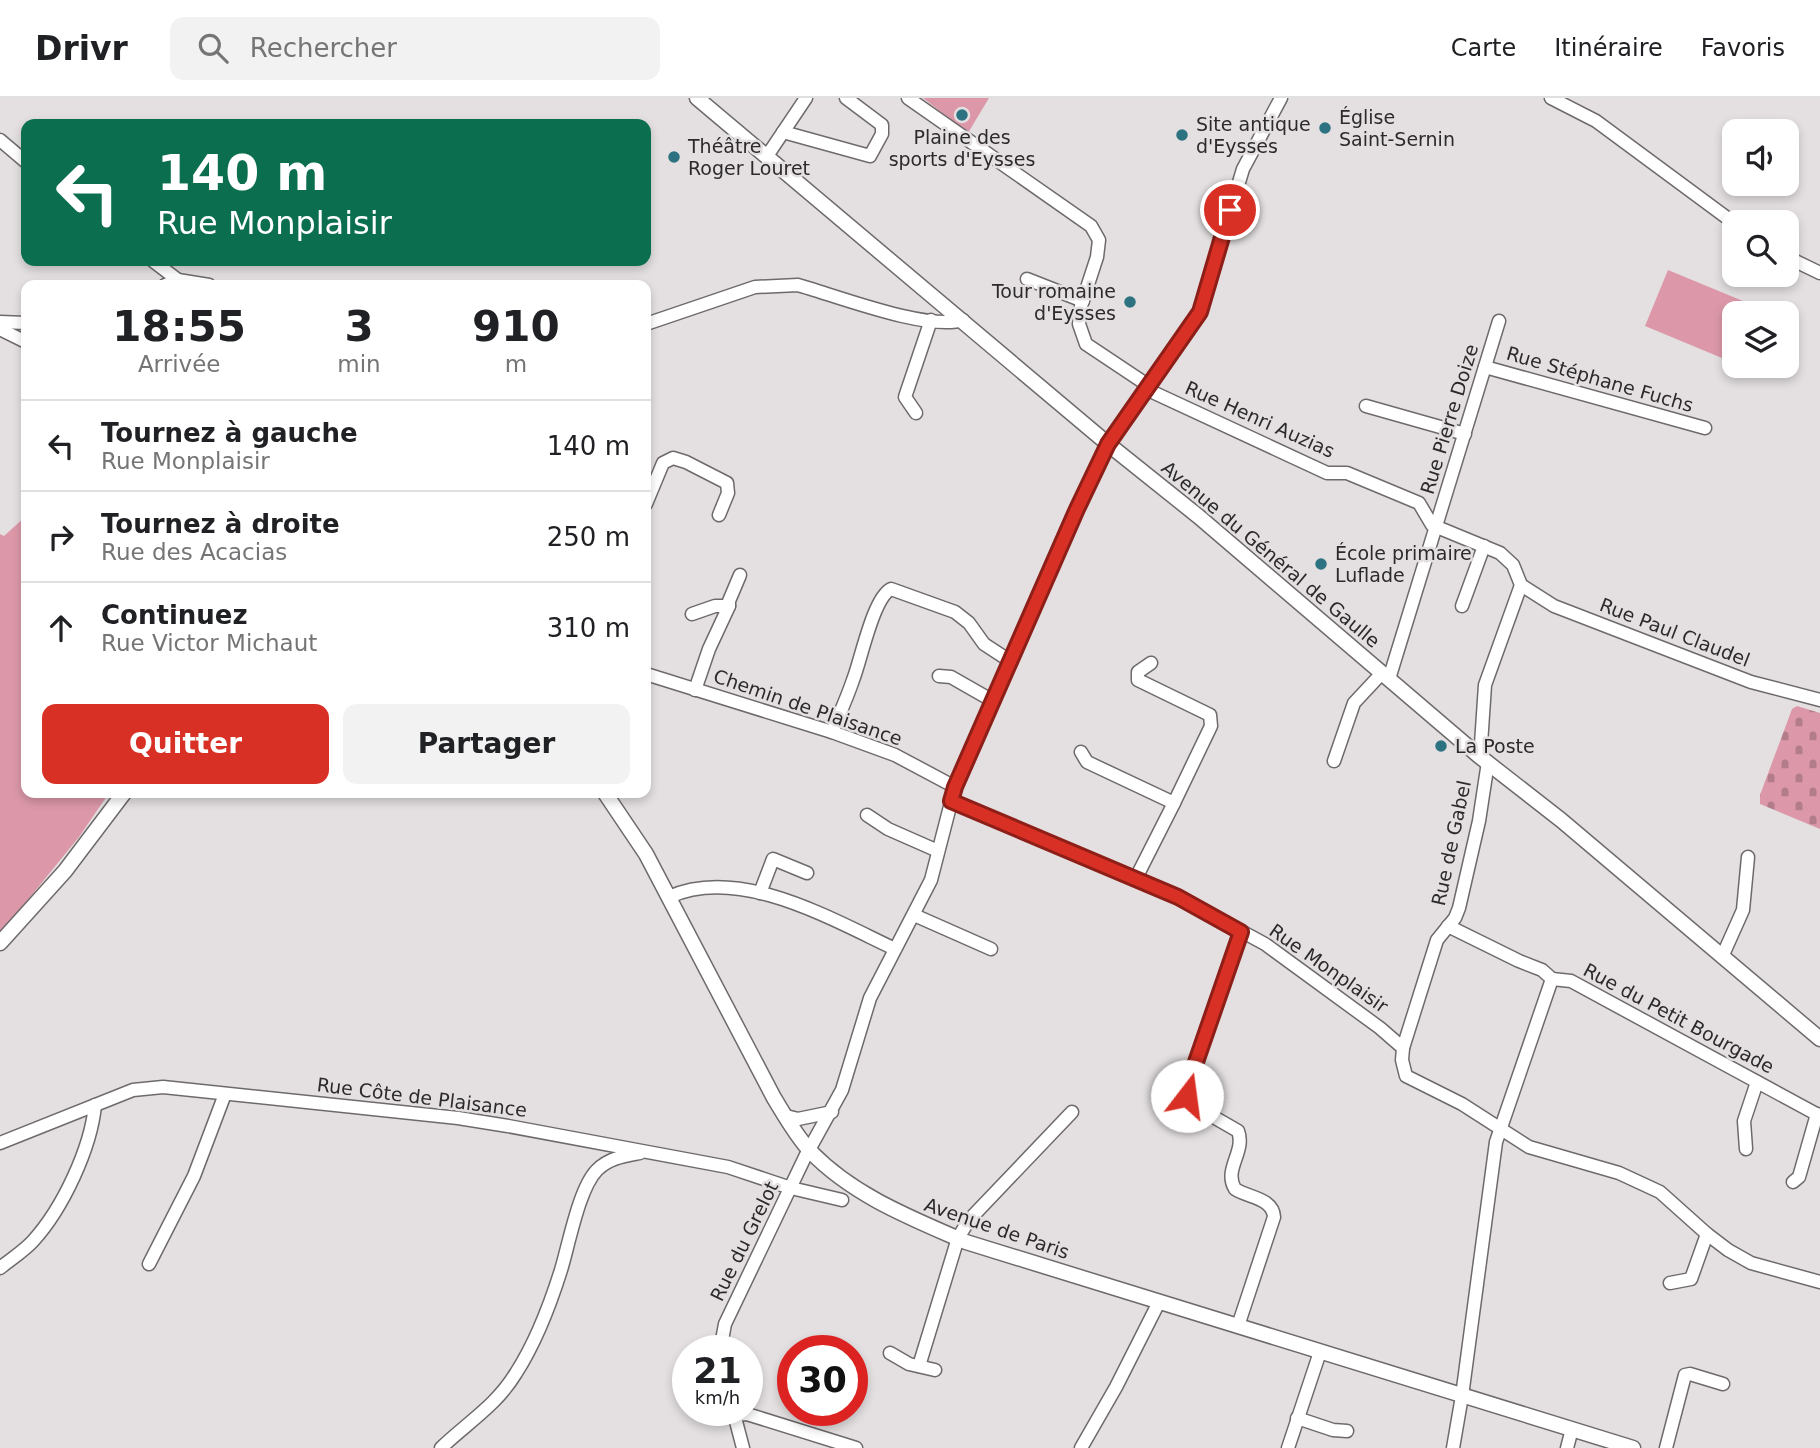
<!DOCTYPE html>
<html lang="fr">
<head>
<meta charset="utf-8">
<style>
  :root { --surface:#fff; --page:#f2f2f2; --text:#202124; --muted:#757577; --line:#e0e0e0; --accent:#d93025 }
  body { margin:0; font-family:"DejaVu Sans",sans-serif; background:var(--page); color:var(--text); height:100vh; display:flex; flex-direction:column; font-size:26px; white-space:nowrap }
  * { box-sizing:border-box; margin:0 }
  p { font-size:23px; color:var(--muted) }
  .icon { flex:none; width:38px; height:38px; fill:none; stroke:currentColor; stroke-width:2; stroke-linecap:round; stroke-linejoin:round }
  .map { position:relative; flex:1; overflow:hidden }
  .sheet { position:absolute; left:21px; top:182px; width:630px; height:518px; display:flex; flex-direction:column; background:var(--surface); border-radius:14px; box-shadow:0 4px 10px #0003 }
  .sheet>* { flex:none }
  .hud { position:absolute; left:21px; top:21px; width:630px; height:147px; border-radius:14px; box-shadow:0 4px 10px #0003; background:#0b6e4f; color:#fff; overflow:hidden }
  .buttons { position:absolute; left:1722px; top:21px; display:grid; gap:14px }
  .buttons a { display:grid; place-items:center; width:77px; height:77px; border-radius:14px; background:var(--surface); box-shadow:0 4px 10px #0003; font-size:35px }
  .speed { position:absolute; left:672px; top:1237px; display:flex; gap:14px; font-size:35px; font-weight:700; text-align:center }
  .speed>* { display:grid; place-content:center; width:91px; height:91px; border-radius:50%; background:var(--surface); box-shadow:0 4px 10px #0003; line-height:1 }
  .speed small { font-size:18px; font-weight:400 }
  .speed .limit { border:10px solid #d22; background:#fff; color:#111 }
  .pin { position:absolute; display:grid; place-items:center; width:60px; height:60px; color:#fff; margin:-30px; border:4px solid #fff; border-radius:50%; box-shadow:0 2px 7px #0007 }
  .me { position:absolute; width:77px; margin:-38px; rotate:15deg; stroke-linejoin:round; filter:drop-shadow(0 0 5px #0008) }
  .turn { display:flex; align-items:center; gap:24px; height:147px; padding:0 21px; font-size:32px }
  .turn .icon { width:91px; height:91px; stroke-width:2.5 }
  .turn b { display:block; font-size:49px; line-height:60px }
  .eta { display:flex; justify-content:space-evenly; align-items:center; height:119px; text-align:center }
  .eta b { font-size:42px; font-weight:600; line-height:49px }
  .cta { display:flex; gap:14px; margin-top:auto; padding:14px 21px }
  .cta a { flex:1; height:80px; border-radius:14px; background:var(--accent); color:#fff; font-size:28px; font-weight:600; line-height:80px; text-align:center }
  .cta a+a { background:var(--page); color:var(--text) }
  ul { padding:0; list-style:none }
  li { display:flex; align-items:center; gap:21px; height:91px; padding:0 21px; border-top:2px solid var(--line) }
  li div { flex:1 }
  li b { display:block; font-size:26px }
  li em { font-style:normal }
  header { display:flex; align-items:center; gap:42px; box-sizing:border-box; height:98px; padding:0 35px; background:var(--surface); border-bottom:2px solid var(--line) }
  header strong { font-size:33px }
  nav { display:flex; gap:38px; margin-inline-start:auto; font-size:24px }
  .search { width:490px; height:63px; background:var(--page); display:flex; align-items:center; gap:18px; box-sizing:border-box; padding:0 24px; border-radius:14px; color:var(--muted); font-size:26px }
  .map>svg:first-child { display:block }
  .green { fill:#dc98a9 }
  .cemetery { fill:url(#cemetery-stones) }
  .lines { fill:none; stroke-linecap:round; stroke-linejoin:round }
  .minor-casing { stroke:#6e6a6b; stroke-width:15 }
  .major-casing { stroke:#6e6a6b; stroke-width:17 }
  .minor { stroke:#fff; stroke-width:12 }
  .major { stroke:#fff; stroke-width:14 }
  .route-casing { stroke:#8d1f18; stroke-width:18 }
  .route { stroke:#d93025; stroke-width:12 }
  .poi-dot { fill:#2d7281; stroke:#e4e0e1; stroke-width:2.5 }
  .labels { text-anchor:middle; stroke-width:5; stroke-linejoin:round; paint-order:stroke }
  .poi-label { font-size:19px; fill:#2c2a2b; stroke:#e4e0e1; text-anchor:start }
  .street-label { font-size:19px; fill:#2c2a2b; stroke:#e4e0e1 }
</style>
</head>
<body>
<header>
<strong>Drivr</strong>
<div class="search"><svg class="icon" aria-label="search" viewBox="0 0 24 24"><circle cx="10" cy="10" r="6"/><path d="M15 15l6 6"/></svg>Rechercher</div>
<nav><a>Carte</a><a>Itinéraire</a><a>Favoris</a></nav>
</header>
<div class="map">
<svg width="1820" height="1350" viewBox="0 0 1820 1350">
  <defs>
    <pattern id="cemetery-stones" width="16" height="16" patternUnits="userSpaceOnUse" patternTransform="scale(1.75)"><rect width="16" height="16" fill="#dc98a9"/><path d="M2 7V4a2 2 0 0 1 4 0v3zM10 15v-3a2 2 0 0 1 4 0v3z" fill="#b37c8a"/></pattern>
  </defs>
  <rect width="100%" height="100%" fill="#e4e0e1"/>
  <g class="green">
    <path d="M923,0H989L968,35Z"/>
    <path d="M1668,172L1772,215H1734V265L1645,228Z"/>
    <path d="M26,418V695H109L79,739L0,836V436L4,438Z"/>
  </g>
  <path class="cemetery" d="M1797,608L1820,615V731L1760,706V697L1792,611Z"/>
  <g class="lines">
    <g class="minor-casing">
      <g id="minor">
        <path d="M908,0L1091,128L1099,142L1097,159L1081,208L1079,226L1086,246L1149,288"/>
        <path d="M1551,0L1596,23L1734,125"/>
        <path d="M783,34L870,58L882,36V27L846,0"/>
        <path d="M0,42L26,64"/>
        <path d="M767,58L806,0"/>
        <path d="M1787,159L1820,175"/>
        <path d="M153,163L178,182"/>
        <path d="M1027,181L1083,203"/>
        <path d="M165,187L178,182L209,187"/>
        <path d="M0,224L26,225"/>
        <path d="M646,226L755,189L798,187C837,198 927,233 963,222"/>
        <path d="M0,231L26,244"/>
        <path d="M1485,269L1705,330"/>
        <path d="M1146,291L1327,375H1347L1419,405L1432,427L1500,455L1513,467L1521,487L1485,587L1481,646L1475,654"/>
        <path d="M1366,308L1465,336"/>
        <path d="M916,315L905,299L931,222"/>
        <path d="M646,406L663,365L673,360L686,364L727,385L728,395L719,417"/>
        <path d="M1521,487L1554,508L1751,584L1820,602"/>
        <path d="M729,508V503L740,477"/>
        <path d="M1462,508L1484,448"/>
        <path d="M692,516L715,508H729L709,551L695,592"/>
        <path d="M1151,565L1138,574V582L1210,617L1211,628L1174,705"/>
        <path d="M646,576L832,634L895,657L955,689"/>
        <path d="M939,578L951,579L993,603"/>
        <path d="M1389,581L1499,223"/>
        <path d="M832,634C839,617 847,600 853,582C861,562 873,500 891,491L955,514L969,525L984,546L1010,563"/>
        <path d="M1081,654L1087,664L1174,705L1136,780"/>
        <path d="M1334,663L1354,605L1382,575"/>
        <path d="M951,703L1178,799L1265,846L1380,930L1403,950L1402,962L1406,978L1462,1006L1529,1049L1619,1075L1660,1094L1707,1136L1728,1152L1751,1165L1820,1184"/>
        <path d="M867,717L888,731L938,753"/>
        <path d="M760,795L773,761L807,775"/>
        <path d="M669,799C739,767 831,821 895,851"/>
        <path d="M914,817L991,851"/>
        <path d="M1448,828L1519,863L1542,872L1552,881L1571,883L1820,1018"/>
        <path d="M1722,859L1743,812L1748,759"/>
        <path d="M1403,950L1437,842L1455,820L1459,810L1479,723L1488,664"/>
        <path d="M786,1018L798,1021L832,1014"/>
        <path d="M0,1045L133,992L163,989L458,1020L508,1028L728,1069L791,1090L842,1102"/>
        <path d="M1746,1051L1744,1023L1757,984"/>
        <path d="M1793,1084L1799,1079L1817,1016"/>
        <path d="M149,1166L194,1078L225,996"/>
        <path d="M0,1170C11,1161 24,1153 33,1143C63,1110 91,1050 95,1007"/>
        <path d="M1670,1185L1691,1181L1707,1136"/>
        <path d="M1238,1228L1274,1119C1273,1100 1249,1100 1235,1091C1223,1071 1246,1054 1238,1033L1191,1006L1187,990L1241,834"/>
        <path d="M720,1253L725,1226L805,1059L842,992L870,900L931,782L955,689L1077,411L1108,346L1200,214L1243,71L1281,0"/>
        <path d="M890,1255L909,1266L935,1272"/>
        <path d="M919,1268L958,1140L969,1122L1072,1014"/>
        <path d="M733,1312L743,1350"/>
        <path d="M734,1317L747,1316L856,1350"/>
        <path d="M1297,1320L1333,1332L1347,1333"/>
        <path d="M441,1350C468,1324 496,1308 516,1275C536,1244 550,1207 561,1172C569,1146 579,1090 597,1072C609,1060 624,1058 640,1055"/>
        <path d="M1081,1350L1116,1289L1159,1204"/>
        <path d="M1288,1350L1320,1254"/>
        <path d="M1453,1350L1462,1298L1496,1044L1552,881"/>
        <path d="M1567,1350L1572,1331"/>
        <path d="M1666,1350L1685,1277L1690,1276L1723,1286"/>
      </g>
    </g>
    <g class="major-casing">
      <g id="major">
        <path d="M697,0L1108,346L1198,418L1479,658L1561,722L1820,941"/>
        <path d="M605,695L646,756L774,1000C785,1018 796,1038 811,1054C854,1098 911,1120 966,1144L1633,1350"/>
        <path d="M0,845L65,773L124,695"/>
      </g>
    </g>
    <use href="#minor" class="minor"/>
    <use href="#major" class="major"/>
  </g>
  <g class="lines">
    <g class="route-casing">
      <path id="route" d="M1187,998V990L1241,834L1178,799L951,703L955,689L1077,411L1108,346L1200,214L1230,112"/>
    </g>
    <use href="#route" class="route"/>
  </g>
  <g class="poi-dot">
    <circle cx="962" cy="17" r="7"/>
    <circle cx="1325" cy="30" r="7"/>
    <circle cx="1182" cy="37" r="7"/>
    <circle cx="674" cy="59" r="7"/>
    <circle cx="1130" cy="204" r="7"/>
    <circle cx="1321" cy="466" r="7"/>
    <circle cx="1441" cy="648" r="7"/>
  </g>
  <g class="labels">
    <g class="poi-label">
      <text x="1339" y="26">Église<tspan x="1339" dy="22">Saint-Sernin</tspan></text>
      <text x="1196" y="33">Site antique<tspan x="1196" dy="22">d'Eysses</tspan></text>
      <text x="962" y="46" text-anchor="middle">Plaine des<tspan x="962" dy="22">sports d'Eysses</tspan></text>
      <text x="688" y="55">Théâtre<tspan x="688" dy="22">Roger Louret</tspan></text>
      <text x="1116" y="200" text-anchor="end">Tour romaine<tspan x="1116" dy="22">d'Eysses</tspan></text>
      <text x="1335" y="462">École primaire<tspan x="1335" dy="22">Luflade</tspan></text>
      <text x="1455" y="655">La Poste</text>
    </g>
    <g class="street-label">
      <text transform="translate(1600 281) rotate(16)" y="7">Rue Stéphane Fuchs</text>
      <text transform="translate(1260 321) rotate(24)" y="7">Rue Henri Auzias</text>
      <text transform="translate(1449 321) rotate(-73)" y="7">Rue Pierre Doize</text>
      <text transform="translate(1271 456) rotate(40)" y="7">Avenue du Général de Gaulle</text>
      <text transform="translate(1675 534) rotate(21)" y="7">Rue Paul Claudel</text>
      <text transform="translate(808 609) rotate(19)" y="7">Chemin de Plaisance</text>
      <text transform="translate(1451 745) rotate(-78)" y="7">Rue de Gabel</text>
      <text transform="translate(1329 870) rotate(35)" y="7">Rue Monplaisir</text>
      <text transform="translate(1679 920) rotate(28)" y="7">Rue du Petit Bourgade</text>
      <text transform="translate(422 999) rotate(7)" y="7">Rue Côte de Plaisance</text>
      <text transform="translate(997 1130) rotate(19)" y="7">Avenue de Paris</text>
      <text transform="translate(744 1143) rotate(-64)" y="7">Rue du Grelot</text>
    </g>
  </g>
</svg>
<div class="buttons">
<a><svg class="icon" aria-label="sound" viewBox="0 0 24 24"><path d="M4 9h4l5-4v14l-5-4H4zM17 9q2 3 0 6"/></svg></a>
<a><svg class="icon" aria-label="search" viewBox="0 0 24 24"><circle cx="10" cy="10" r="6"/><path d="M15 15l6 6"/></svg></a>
<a><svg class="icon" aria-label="layers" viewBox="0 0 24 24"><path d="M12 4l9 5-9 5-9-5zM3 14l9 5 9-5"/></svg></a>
</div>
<div class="speed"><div>21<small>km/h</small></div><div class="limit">30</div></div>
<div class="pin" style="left:1230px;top:112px;background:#d93025"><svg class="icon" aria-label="arrive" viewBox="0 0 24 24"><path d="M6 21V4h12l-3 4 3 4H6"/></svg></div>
<svg class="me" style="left:1187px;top:998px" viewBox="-20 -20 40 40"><circle r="19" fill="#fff"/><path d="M0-13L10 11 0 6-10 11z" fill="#d93025"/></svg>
<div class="hud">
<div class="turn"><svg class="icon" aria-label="left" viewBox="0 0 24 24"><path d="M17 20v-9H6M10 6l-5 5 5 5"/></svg><div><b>140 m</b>Rue Monplaisir</div></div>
</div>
<section class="sheet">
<div class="eta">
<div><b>18:55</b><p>Arrivée</p></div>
<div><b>3</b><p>min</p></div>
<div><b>910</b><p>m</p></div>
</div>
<ul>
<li><svg class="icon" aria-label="left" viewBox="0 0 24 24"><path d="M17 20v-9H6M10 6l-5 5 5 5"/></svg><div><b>Tournez à gauche</b><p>Rue Monplaisir</p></div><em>140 m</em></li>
<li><svg class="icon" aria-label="right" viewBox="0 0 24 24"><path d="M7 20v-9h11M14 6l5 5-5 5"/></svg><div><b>Tournez à droite</b><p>Rue des Acacias</p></div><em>250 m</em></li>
<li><svg class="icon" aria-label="ahead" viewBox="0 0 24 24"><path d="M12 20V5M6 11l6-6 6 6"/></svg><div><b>Continuez</b><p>Rue Victor Michaut</p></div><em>310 m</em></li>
</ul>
<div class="cta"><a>Quitter</a><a>Partager</a></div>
</section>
</div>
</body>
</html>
